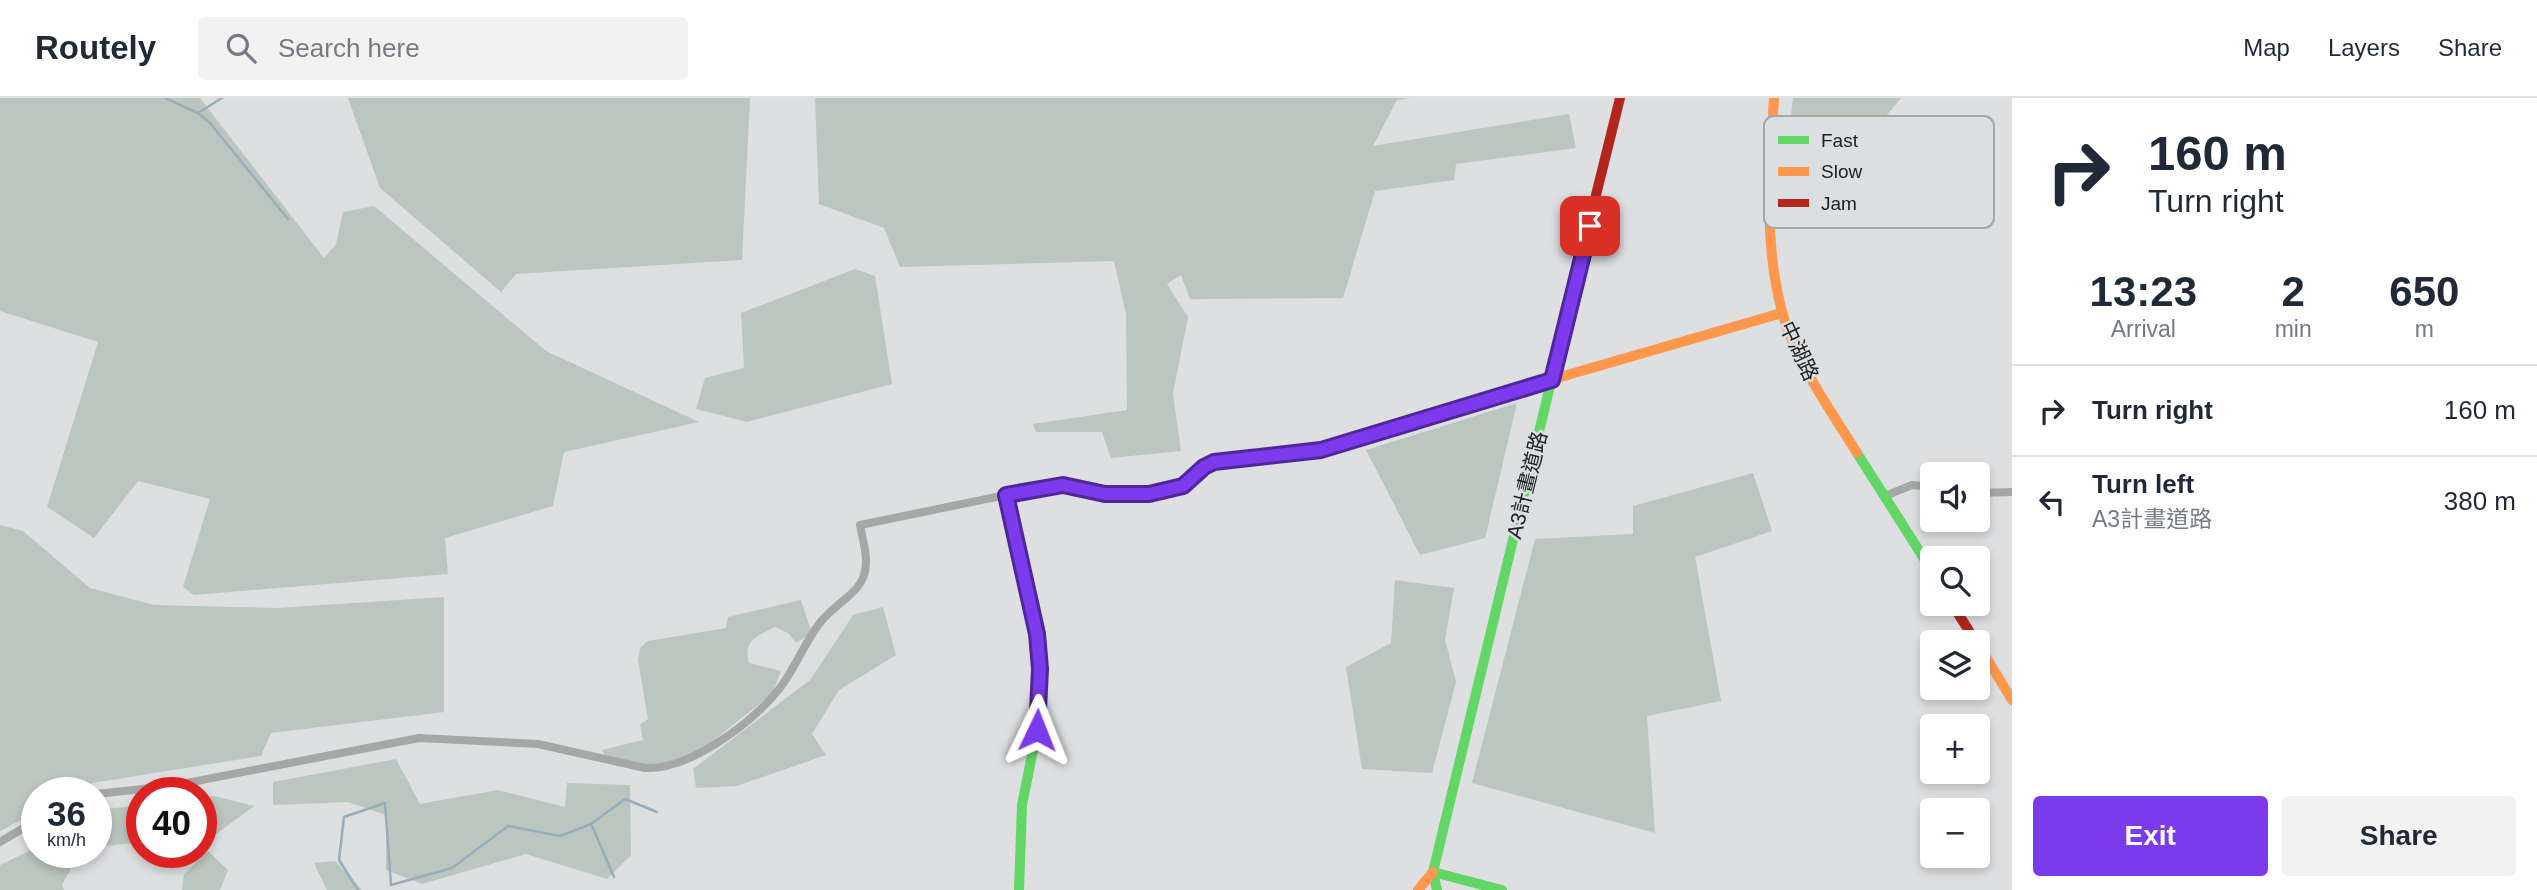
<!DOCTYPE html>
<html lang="en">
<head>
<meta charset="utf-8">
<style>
  :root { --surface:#fff; --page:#f2f2f3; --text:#1f2937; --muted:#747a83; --line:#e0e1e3; --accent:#7c3aed }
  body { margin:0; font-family:Helvetica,"Noto Sans TC",sans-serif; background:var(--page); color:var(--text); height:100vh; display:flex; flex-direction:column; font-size:26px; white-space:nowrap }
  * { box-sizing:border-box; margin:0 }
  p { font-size:23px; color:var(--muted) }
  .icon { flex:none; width:38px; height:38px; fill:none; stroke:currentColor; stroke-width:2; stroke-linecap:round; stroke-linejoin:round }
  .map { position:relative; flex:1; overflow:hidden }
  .details { display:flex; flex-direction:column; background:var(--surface); width:525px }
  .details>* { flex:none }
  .hud { background:#fff; color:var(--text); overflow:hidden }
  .tools { position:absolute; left:1920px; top:364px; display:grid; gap:14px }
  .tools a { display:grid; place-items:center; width:70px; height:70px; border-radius:7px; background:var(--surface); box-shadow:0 4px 10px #0003; font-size:35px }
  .speed { position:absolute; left:21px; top:679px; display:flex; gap:14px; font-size:35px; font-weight:700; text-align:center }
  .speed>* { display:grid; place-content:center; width:91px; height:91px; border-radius:50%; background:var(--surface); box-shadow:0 4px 10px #0003; line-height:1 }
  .speed small { font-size:18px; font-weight:400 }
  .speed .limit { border:10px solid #d22; background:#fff; color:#111 }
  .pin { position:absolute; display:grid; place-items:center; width:60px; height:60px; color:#fff; margin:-30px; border-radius:14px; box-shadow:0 4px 10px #0006 }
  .me { position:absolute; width:77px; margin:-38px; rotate:2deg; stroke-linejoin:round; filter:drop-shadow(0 0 5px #0008) }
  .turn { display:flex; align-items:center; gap:24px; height:147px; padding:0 21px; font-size:32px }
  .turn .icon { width:91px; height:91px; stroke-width:2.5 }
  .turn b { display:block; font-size:49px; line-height:60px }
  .eta { display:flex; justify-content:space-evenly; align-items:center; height:119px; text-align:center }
  .eta b { font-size:42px; font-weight:600; line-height:49px }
  .cta { display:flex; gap:14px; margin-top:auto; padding:14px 21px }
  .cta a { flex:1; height:80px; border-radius:7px; background:var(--accent); color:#fff; font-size:28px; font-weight:600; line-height:80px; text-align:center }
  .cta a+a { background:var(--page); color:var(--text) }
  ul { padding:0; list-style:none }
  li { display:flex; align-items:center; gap:21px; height:91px; padding:0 21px; border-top:2px solid var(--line) }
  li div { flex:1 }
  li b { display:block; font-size:26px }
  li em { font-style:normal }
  header { display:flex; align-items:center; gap:42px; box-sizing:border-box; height:98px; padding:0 35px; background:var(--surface); border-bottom:2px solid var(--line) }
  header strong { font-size:33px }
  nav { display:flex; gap:38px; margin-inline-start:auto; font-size:24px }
  .search { width:490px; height:63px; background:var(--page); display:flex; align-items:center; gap:18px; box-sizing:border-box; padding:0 24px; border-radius:7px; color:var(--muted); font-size:26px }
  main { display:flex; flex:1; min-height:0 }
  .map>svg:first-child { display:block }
  .green { fill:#bac6bf }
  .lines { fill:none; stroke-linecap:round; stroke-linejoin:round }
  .stream { stroke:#98aebb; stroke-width:2.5 }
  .street { stroke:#a6a8a8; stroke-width:8 }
  .fast { stroke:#63d668; stroke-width:10 }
  .slow { stroke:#ff974d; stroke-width:10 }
  .jam { stroke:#b3261e; stroke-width:10 }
  .route-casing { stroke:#51269a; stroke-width:18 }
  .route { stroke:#7c3aed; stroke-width:12 }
  .labels { text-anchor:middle; stroke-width:5; stroke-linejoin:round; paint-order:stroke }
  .street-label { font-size:21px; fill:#202122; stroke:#dcdfe2 }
  .key { fill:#dcdfe2; stroke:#a4a6a8; stroke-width:2 }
  .key-label { font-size:19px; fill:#202122 }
</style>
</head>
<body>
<header>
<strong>Routely</strong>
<div class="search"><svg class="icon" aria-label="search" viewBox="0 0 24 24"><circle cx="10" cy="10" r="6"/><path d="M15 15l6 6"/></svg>Search here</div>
<nav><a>Map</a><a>Layers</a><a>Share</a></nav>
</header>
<main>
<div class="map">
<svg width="2012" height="792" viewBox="0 0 2012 792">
  <rect width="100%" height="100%" fill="#dddfe1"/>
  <g class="green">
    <path d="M0,0H200L324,160L336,146L343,114L374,108L546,253L699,324L564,354L553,408L445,440L448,476L194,497L183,489L210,401L138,383L94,440L47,409L98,244L0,213Z"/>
    <path d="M348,0H750L742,162L516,176L501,194L380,90Z"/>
    <path d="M815,0H1409L1397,2L1373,48L1569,16L1576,50L1456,66L1454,82L1375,93L1343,200L1190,201L1181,177L1167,186L1188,219L1173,296L1181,353L1111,360L1102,334H1036L1033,326L1127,312L1126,216L1114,163L900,169L884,130L819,106Z"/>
    <path d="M1793,0H1901L1854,56L1785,71Z"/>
    <path d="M855,171L875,178L892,286L747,324L696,311L705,280L744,270L741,215Z"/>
    <path d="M1517,305L1485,440L1420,457L1366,352Z"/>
    <path d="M1753,375L1772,433L1695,459L1721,603L1647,618L1655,735L1472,685L1535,441L1633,436V408Z"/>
    <path d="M0,427L23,433L90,490L154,507L278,510L444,499V614L271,635L261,658L92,685L73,695H37V714L0,733Z"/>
    <path d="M1395,482L1454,490L1445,541L1456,584L1432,675L1362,671L1346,569L1391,545Z"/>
    <path d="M801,502L812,535L796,545L788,535L775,529C756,539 743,542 749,565L781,573L772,596L690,661L668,670L606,660L602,652L643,642L640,626L648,621L638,562L640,550L648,543L726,530L728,519Z"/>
    <path d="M883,509L896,557L839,592L812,636L826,657L737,688L696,690L693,671L810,582L853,517Z"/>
    <path d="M396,661L420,706L498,692L565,709L567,685L630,687L631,757L607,781L526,756L422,786L386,772V717L348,704L273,707V684Z"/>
    <path d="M214,698L254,708L207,743H201V700Z"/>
    <path d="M142,707V744L96,749V712Z"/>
    <path d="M37,749V754H80L62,787L64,792H0V767Z"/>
    <path d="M208,753L228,772L220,792H182L184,776Z"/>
    <path d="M335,763L362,792H327L314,765Z"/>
  </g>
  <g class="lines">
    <g class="stream">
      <path d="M165,0L198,15L210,25L288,121"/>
      <path d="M198,15L222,0"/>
      <path d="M592,728L614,779"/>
      <path d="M358,792L339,762L344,719L385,705L391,787L452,770L508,728L560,738L591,726L625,701L657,714"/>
    </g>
    <g class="street">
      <path d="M1978,395L2012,394"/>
      <path d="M1885,398L1912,387L1932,389"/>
      <path d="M96,696L171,688L419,640L538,646L645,670C690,672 752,625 780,590C795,570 804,546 819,526C831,509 855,498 863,480C870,463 863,444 860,427L1006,397"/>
      <path d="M0,744L37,722"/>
    </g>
    <g class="fast">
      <path d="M1857,355L1932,473"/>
      <path d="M1433,774L1502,792"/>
      <path d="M1019,792L1022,707L1037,632L1040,571L1029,489L1006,397L1063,387L1105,396H1149L1183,388L1214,364L1268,358"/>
      <path d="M1437,792L1433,774L1596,97"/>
    </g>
    <g class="slow">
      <path d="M1774,0C1770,72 1763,143 1782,213C1795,264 1830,311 1857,355"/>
      <path d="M1268,358L1321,352L1408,323L1782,215"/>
      <path d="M1978,546L2012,602"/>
      <path d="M1418,792L1433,774"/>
    </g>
    <g class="jam">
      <path d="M1596,97L1620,0"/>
      <path d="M1952,506L1976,544"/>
    </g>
  </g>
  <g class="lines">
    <g class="route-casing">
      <path id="route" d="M1037,632L1040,571L1037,536L1006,397L1063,387L1105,396H1149L1183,388L1204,369L1214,364L1321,352L1552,282L1590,128"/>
    </g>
    <use href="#route" class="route"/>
  </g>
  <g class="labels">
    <g class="street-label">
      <text transform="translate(1799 253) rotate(65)" y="7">中湖路</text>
      <text transform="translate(1527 387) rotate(-76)" y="7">A3計畫道路</text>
    </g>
  </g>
  <rect x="1764" y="18" width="230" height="112" rx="10" class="key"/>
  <rect x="1778" y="38" width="31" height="8" fill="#63d668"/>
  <rect x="1778" y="69" width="31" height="9" fill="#ff974d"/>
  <rect x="1778" y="101" width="31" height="8" fill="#b3261e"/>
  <g class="key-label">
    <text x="1821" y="49">Fast</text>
    <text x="1821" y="80">Slow</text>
    <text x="1821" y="112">Jam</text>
  </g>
</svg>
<div class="tools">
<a><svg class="icon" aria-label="sound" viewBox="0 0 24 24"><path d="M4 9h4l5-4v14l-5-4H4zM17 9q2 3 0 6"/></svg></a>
<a><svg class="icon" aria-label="search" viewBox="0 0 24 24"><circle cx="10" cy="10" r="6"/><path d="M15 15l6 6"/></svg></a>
<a><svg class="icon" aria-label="layers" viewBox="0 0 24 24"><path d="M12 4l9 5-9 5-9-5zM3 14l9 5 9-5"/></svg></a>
<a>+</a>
<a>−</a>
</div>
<div class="speed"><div>36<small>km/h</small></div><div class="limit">40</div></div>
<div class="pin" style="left:1590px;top:128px;background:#d93025"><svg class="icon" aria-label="arrive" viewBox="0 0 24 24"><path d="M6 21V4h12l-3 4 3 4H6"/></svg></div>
<svg class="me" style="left:1037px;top:632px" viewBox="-20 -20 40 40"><path d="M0-17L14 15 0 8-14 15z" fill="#7c3aed" stroke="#fff" stroke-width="4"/></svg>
</div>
<section class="details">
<div class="hud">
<div class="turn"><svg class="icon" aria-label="right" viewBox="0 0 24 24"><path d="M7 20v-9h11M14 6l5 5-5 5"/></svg><div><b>160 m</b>Turn right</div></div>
</div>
<div class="eta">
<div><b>13:23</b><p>Arrival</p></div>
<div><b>2</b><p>min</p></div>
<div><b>650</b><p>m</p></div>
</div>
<ul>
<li><svg class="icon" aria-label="right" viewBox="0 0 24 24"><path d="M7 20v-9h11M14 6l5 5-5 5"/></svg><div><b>Turn right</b></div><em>160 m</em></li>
<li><svg class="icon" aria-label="left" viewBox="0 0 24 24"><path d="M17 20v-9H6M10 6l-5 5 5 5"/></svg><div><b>Turn left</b><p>A3計畫道路</p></div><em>380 m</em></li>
</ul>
<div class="cta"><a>Exit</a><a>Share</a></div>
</section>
</main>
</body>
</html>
